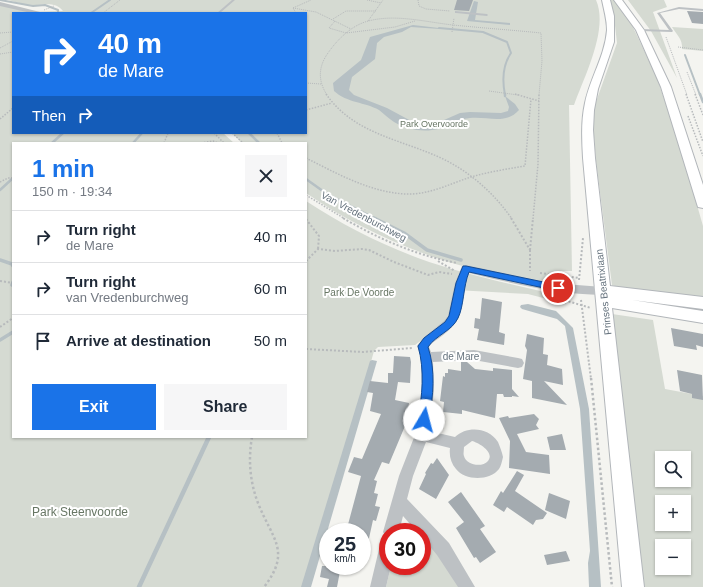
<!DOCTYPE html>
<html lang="en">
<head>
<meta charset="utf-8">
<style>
  :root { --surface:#fff; --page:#f6f6f7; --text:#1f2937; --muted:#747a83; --line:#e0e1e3; --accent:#1a73e8 }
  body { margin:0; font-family:Helvetica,sans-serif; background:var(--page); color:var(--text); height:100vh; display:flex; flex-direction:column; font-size:15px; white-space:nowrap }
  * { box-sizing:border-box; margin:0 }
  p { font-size:13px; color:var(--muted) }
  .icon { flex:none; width:22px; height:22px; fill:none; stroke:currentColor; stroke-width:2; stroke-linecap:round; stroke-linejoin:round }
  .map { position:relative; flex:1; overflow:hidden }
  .sheet { position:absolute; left:12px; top:142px; width:295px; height:296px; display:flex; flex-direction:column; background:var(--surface); border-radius:0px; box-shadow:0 1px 3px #0004 }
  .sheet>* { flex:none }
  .top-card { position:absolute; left:12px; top:12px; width:295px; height:122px; border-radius:0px; box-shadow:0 1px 3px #0004; background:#1a73e8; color:#fff; overflow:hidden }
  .tools { position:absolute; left:655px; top:451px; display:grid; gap:8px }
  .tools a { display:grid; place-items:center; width:36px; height:36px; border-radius:0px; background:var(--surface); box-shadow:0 1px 3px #0004; font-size:20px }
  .speed { position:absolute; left:319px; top:523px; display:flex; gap:8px; font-size:20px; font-weight:700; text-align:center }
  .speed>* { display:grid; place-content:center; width:52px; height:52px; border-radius:50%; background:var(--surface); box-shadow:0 1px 3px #0004; line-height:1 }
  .speed small { font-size:10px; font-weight:400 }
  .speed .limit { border:6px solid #d22; background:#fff; color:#111 }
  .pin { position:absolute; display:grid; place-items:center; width:34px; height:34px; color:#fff; margin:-17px; border:2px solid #fff; border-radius:50%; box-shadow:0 1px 4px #0007 }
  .me { position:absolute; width:44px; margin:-22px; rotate:8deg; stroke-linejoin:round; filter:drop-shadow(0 0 3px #0008) }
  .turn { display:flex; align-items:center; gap:14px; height:84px; padding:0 20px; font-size:18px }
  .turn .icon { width:52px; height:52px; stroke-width:2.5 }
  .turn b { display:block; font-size:28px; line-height:34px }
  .then { display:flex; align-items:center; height:38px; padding:0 20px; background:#0003; gap:8px; font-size:15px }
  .round { display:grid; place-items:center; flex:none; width:42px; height:42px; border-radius:0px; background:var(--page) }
  .headline { display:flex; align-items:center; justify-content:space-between; height:68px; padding:0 20px }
  h1 { font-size:24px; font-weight:700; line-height:30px; color:var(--accent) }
  .primary-button { display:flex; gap:8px; margin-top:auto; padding:8px 20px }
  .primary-button a { flex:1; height:46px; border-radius:0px; background:var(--accent); color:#fff; font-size:16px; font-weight:700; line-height:46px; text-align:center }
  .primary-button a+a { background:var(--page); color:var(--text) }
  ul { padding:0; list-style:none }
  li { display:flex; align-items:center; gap:12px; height:52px; padding:0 20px; border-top:1px solid var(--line) }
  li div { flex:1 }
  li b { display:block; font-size:15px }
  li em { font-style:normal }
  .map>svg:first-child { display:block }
  .green { fill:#d5dad2; fill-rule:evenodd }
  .water { fill:#b6c0c4 }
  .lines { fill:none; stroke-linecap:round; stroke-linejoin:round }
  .stream-far3 { stroke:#b6c0c4; stroke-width:2 }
  .stream-far2 { stroke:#b6c0c4; stroke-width:2.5 }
  .stream-far1 { stroke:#b6c0c4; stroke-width:3.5 }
  .stream { stroke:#b6c0c4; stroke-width:4.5 }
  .building { fill:#a4abb0 }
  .secondary-casing { stroke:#b2b6ba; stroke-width:2 }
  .path-far3 { stroke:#b7babc; stroke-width:1; stroke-dasharray:1 1; stroke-linecap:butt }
  .path-far2 { stroke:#b7babc; stroke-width:1.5; stroke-dasharray:1.5 1.5; stroke-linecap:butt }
  .path-far1 { stroke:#b7babc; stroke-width:2; stroke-dasharray:2 2; stroke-linecap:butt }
  .path { stroke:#b7babc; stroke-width:2.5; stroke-dasharray:2.5 2.5; stroke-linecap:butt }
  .lane { fill:#bdc1c4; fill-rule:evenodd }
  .street { fill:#bdc1c4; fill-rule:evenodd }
  .secondary { fill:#fff; fill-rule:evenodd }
  .route { fill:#1a73e8; stroke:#114b97 }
  .labels { text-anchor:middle; stroke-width:4; stroke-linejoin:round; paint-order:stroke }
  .far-park-label { font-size:9px; fill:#677664; stroke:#fff }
  .street-label { font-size:10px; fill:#66737e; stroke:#fff }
  .park-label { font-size:10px; fill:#677664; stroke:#fff }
  .near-park-label { font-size:12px; fill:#677664; stroke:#fff }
</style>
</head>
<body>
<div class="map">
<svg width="703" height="587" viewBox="0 0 703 587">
  <rect width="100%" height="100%" fill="#f4f4f0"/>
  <g class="green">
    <path d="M8,0H596C609,29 584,77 574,105H569L572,271H561L565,290C517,279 466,270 420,252C380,237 342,218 306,193V143H242L232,133H306V13H13V133H223L234,143H13V437H306V201C341,224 378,243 418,258C465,275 516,285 566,297V304L528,294L455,290L453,303L446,322L415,345L378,347L374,351L308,587H0V5L29,12L63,11C56,1 43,5 33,5C25,5 16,2 8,0Z"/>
    <path d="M609,0H615L632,25L657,78L681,149L703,226V302L626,290L612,285L596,161L592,113L617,43L614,17Z"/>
    <path d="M628,0H664L667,7L653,12L677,78L651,31Z"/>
    <path d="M672,27L703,29V51L682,49C683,39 676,34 672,27Z"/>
    <path d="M612,314L653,320L665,389L703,396V587H643ZM662,458H684V480H662ZM662,502H684V524H662ZM662,546H684V568H662Z"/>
    <path d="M417,523L460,587H386L391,566H422V532H399L400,527L408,531Z"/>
  </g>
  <g class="water">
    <path d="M474,1L478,2L475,20L510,23V25L467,21Z"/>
    <path d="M413,25L439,28L440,29L411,27L402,32L384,37L377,43L375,59L352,77L349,90L354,95L387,108L413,122L427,123L444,120L460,113L470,112L501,113L508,111L509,107L505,96L515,104L519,110C506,125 487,116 470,118C457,119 445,129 432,130C419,132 404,128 394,122C388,118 384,114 379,110C365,102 347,103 334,91L333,83L361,60L370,37Z"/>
    <path d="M528,304L556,311L573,328L589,409L601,587H589L588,563L590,551L580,409L565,326L557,319L522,309L520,307L521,305Z"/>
    <path d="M372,360L377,361L311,587H301L370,361Z"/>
  </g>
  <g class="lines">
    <g class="stream-far3">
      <path d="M0,0L33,6L45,5L58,10V13"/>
      <path d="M91,13L110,0"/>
      <path d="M439,28L483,32L507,42L511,53C502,66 502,80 505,95"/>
      <path d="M685,55L700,95"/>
    </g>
    <g class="stream-far2">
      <path d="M505,94V96"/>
      <path d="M700,94L703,102"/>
      <path d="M249,133L259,143"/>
      <path d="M52,143L63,133"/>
      <path d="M133,143L142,133"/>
      <path d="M306,179L327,194L376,219"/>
      <path d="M0,190L13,178"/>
    </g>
    <g class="stream-far1">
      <path d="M374,218L404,233L427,250L461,260"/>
      <path d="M0,260L12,264L13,266"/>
      <path d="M12,285L13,282"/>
      <path d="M0,340L13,332"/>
    </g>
    <path class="stream" d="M139,587L209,437"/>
  </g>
  <g class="building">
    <path d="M457,0H473L469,11L454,10Z"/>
    <path d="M687,11L703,12V24L692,23Z"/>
    <path d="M482,298L502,302L499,332L505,334L504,345L477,340L479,329L474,328L475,318L480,319Z"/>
    <path d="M671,328L703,334V347L696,345L697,350L674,346Z"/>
    <path d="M527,334L544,338L543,354L548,355L547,365L562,369L563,385L544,381L567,405L532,398V381L523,379L527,350L525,346Z"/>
    <path d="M394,356L410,357L411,362L410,383L398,382L395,400L409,403L407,418H406L405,426L389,464L382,462L374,480L377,481L374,493L378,494L375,506L380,507L376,521L373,520L366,552L362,551V532H346L361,476L348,472L354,457L362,459L381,414L370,411L373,393L367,392L370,381L388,383V373H393Z"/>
    <path d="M461,362H467L475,369L493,371V368L512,370V389L519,397L512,396V397H504L503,394H497L495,418L462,410V414L443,412L444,402L440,401L443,376L445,377V373H448V369L461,371Z"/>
    <path d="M677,370L702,375L703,400L692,398V394L680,391Z"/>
    <path d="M534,414L539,419L536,425L539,429L517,434L526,452L549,455L550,474L509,468L510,441L499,418L508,416L509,418Z"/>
    <path d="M562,434L566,450H550L547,437Z"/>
    <path d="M437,458L449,475L436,499L419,489L426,474L425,473L431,463L433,464Z"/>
    <path d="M517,471L524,475L515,491L547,513L543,519L536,520L533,525L507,507L504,512L493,505L501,491L503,493Z"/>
    <path d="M461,492L485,526L480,529L496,552L480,563L476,557L474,558L456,528L464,522L448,502Z"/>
    <path d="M549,493L570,501L566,519L545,510Z"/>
    <path d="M566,551L570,561L547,565L544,555Z"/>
    <path d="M322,566H341L337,587H327L329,579L320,577Z"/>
  </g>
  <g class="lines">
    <g class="secondary-casing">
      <g id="secondary">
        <path d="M602,0H610L614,16V42L598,89L594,110L593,130L595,158L610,286L703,297V309L632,300L703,311V323L612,308L644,587H622L583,158C582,140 581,121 585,103C590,78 605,56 607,30C607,20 604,10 602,0Z"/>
        <path d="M614,0H622L644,30L671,87L703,185V208L698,207L697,204L661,87L636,30Z"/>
      </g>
    </g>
    <g class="path-far3">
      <path d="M367,0L381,3"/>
      <path d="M418,0L419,6L426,9L450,11"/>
      <path d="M293,8L316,12L351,29"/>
      <path d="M44,10L54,6"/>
      <path d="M103,13L120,0"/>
      <path d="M296,13L293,8L311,0"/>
      <path d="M333,19L346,11H376"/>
      <path d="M335,21L329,28L346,33L395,27L415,21"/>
      <path d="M368,21L383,0"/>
      <path d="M452,32L454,18"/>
      <path d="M0,33L13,32"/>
      <path d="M666,37L687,95"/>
      <path d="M678,47L703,50"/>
      <path d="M0,48L13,41"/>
      <path d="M0,54L13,52"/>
      <path d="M687,72L696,95"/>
      <path d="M306,83L321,84"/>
      <path d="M489,91L518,95"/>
      <path d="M327,95C318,81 318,67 328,53C337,40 350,27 365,22C393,13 425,22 453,25C482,28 512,30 541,33L542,61L539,95"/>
    </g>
    <g class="path-far2">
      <path d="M326,94C354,134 400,139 441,158C469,171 494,193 512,219"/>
      <path d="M515,94L539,101"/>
      <path d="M686,94L703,142"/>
      <path d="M695,94L703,115"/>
      <path d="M306,110L332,103"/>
      <path d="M688,116L703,156"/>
      <path d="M0,119L13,108"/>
      <path d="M214,133L224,143"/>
      <path d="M232,133L243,143"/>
      <path d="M277,133L282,143"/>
      <path d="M164,143L168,133"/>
      <path d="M201,143L213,141L218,143"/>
      <path d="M306,158C338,174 375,195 412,194C433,193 452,183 471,177C488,172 507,169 525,166L531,99"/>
      <path d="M0,182L8,178H13"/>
      <path d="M306,195L345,219"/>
      <path d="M533,219L538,164L539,94"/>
    </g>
    <g class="path-far1">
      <path d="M343,218C379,239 415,255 457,263"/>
      <path d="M511,218L530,250"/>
      <path d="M306,219L319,236L318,249"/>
      <path d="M530,250V271"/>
      <path d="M530,250L533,218"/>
      <path d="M306,261L318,249L335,251L362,249L369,250L394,262L428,275L439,272L452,274"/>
      <path d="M438,261L455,271"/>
      <path d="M540,273L579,278"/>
      <path d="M579,280L583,238"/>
      <path d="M0,281L13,283"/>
      <path d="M557,298L591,308"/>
      <path d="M581,300L591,379"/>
      <path d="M0,327L13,318"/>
      <path d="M306,349L363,352L412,348"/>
    </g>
    <g class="path">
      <path d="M591,378L612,587"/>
      <path d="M252,437C248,460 250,482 258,503C272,539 292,551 264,587"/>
    </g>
    <g class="lane">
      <path d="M232,0H235L220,13H217Z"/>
      <path d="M679,7L703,9V11L679,9L660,13L673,31L672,32L640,31L638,30L640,29L669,30L657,13Z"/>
      <path d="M455,11L487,14L488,15L487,16L456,13H455Z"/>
    </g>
    <g class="street">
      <path d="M0,2L40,12L41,13H31L0,6Z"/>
      <path d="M466,265L551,283L603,287L607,288L608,291L607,294L603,295C557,294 514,284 469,273C463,288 464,306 458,319C452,330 440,337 431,344L429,347L431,352L474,350L518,358L522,359L524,363L522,367L518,368L474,360L433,362L434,391L429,431L455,437C467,426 488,427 498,442C500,447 502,452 503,457C502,461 501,466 499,469C490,481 465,481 456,469C451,463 449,456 450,448L426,442L413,476L407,499L449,543L475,587H458L437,555L422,537V532H417L403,516L399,532H388V566H391L386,587H370L380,545L383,540L387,538L383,532L399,476L415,435L422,391L421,357L417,346L423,338L444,321L448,316L455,283L462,266ZM472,441C479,443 495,452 488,461C482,468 466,465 464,456C463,454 464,450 464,447Z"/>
    </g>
    <use href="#secondary" class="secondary"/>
  </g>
  <path class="route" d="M463,266H466L558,285L563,288L558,291L469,272C463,287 464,306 458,318C452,331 436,335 428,347C436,371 433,396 429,420L428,424L424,425L420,424L418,420C422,396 425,371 418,346L424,338L445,322L449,316L456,283Z"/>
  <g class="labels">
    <g class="far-park-label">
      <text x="434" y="127">Park Overvoorde</text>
    </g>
    <g class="street-label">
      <text transform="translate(364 216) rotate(28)" y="4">Van Vredenburchweg</text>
      <text transform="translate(603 292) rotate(-96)" y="4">Prinses Beatrixlaan</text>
      <text x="461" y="360">de Mare</text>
    </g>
    <g class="park-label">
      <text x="359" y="296">Park De Voorde</text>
    </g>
    <g class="near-park-label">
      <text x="80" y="516">Park Steenvoorde</text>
    </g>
  </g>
</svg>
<div class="tools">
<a><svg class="icon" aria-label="search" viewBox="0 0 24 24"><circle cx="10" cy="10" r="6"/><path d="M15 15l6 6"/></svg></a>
<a>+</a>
<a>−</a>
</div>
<div class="speed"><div>25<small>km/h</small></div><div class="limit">30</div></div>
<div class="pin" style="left:558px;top:288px;background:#d93025"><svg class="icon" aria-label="arrive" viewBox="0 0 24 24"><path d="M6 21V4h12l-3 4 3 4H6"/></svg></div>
<svg class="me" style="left:424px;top:420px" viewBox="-20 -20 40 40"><circle r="19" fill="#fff"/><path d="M0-13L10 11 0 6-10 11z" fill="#1a73e8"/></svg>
<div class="top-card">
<div class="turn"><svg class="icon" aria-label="right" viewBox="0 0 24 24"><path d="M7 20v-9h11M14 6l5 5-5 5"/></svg><div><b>40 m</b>de Mare</div></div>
<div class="then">Then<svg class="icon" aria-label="right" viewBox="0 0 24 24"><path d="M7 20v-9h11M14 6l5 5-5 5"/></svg></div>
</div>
<section class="sheet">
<div class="headline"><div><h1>1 min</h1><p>150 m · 19:34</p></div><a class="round"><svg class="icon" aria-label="close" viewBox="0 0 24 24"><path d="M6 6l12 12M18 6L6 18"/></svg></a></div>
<ul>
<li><svg class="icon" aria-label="right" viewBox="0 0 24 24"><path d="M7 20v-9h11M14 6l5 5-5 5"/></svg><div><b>Turn right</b><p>de Mare</p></div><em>40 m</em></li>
<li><svg class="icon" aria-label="right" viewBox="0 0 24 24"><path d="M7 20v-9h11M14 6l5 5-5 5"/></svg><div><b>Turn right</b><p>van Vredenburchweg</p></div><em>60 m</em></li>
<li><svg class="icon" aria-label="arrive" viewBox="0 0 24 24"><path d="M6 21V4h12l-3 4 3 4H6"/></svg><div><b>Arrive at destination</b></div><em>50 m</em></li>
</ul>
<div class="primary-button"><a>Exit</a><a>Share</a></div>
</section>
</div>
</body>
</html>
